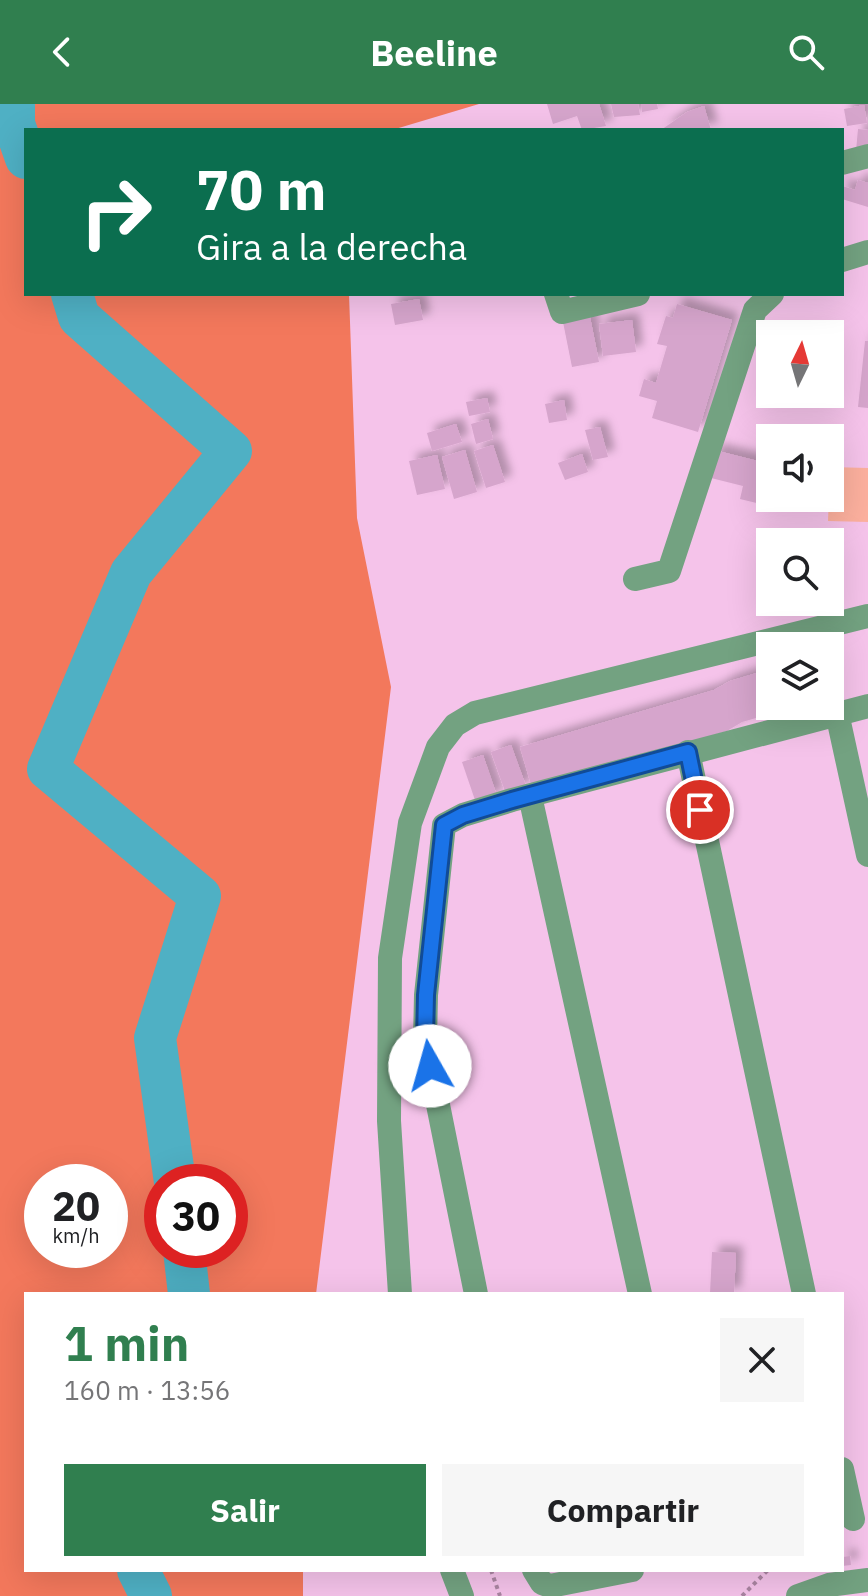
<!DOCTYPE html>
<html lang="es">
<head>
<meta charset="utf-8">
<style>
  :root { --surface:#fff; --page:#f6f6f6; --text:#202124; --muted:#757577; --accent:#307f4f }
  body { margin:0; font-family:"IBM Plex Sans",sans-serif; background:var(--page); color:var(--text); height:100vh; display:flex; flex-direction:column; font-size:30px; white-space:nowrap }
  * { box-sizing:border-box; margin:0 }
  p { font-size:26px; color:var(--muted) }
  .icon { flex:none; width:44px; height:44px; fill:none; stroke:currentColor; stroke-width:2; stroke-linecap:round; stroke-linejoin:round }
  .map { position:relative; flex:1; overflow:hidden }
  .side { position:absolute; left:24px; top:1188px; width:820px; height:280px; display:flex; flex-direction:column; background:var(--surface); border-radius:0px; box-shadow:0 8px 32px #0002 }
  .side>* { flex:none }
  .hud { position:absolute; left:24px; top:24px; width:820px; height:168px; border-radius:0px; box-shadow:0 8px 32px #0002; background:#0b6e4f; color:#fff; overflow:hidden }
  .needle { width:52px; rotate:5deg }
  .tools { position:absolute; left:756px; top:216px; display:grid; gap:16px }
  .tools a { display:grid; place-items:center; width:88px; height:88px; border-radius:0px; background:var(--surface); box-shadow:0 8px 32px #0002; font-size:40px }
  .speed { position:absolute; left:24px; top:1060px; display:flex; gap:16px; font-size:40px; font-weight:700; text-align:center }
  .speed>* { display:grid; place-content:center; width:104px; height:104px; border-radius:50%; background:var(--surface); box-shadow:0 8px 32px #0002; line-height:1 }
  .speed small { font-size:20px; font-weight:400 }
  .speed .limit { border:12px solid #d22; background:#fff; color:#111 }
  .pin { position:absolute; display:grid; place-items:center; width:68px; height:68px; color:#fff; margin:-34px; border:4px solid #fff; border-radius:50%; box-shadow:0 2px 8px #0007 }
  .me { position:absolute; width:88px; margin:-44px; rotate:353deg; stroke-linejoin:round; filter:drop-shadow(0 0 6px #0008) }
  .turn { display:flex; align-items:center; gap:28px; height:168px; padding:0 40px; font-size:36px }
  .turn .icon { width:104px; height:104px; stroke-width:2.5 }
  .turn b { display:block; font-size:56px; line-height:68px }
  .round { display:grid; place-items:center; flex:none; width:84px; height:84px; border-radius:0px; background:var(--page) }
  .summary { display:flex; align-items:center; justify-content:space-between; height:136px; padding:0 40px }
  h1 { font-size:48px; font-weight:800; line-height:60px; color:var(--accent) }
  .cta { display:flex; gap:16px; margin-top:auto; padding:16px 40px }
  .cta a { flex:1; height:92px; border-radius:0px; background:var(--accent); color:#fff; font-size:32px; font-weight:800; line-height:92px; text-align:center }
  .cta a+a { background:var(--page); color:var(--text) }
  header { display:flex; justify-content:space-between; align-items:center; height:104px; padding:0 40px; background:var(--accent); color:#fff; font-size:36px; font-weight:800 }
  .map>svg:first-child { display:block }
  .green { fill:#fcb09e }
  .forest { fill:#f3785c; fill-rule:evenodd }
  .lines { fill:none; stroke-linecap:round; stroke-linejoin:round }
  .river { stroke:#4fb0c4; stroke-width:42 }
  .building { fill:#d6a5cc; filter:url(#shadow) }
  .path { stroke:#ab85a2; stroke-width:4; stroke-dasharray:4 4; stroke-linecap:butt }
  .street { stroke:#73a281; stroke-width:24 }
  .route-casing { stroke:#114b97; stroke-width:20 }
  .route { stroke:#1a73e8; stroke-width:14 }
</style>
</head>
<body>
<header><svg class="icon" aria-label="back" viewBox="0 0 24 24"><path d="M15 5l-7 7 7 7"/></svg>Beeline<svg class="icon" aria-label="search" viewBox="0 0 24 24"><circle cx="10" cy="10" r="6"/><path d="M15 15l6 6"/></svg></header>
<div class="map">
<svg width="868" height="1492" viewBox="0 0 868 1492">
  <defs>
    <filter id="shadow"><feDropShadow dx="7" dy="-7" stdDeviation="4" flood-color="#0004"/></filter>
  </defs>
  <rect width="100%" height="100%" fill="#f5c3ea"/>
  <path class="green" d="M830,363L868,364V418L828,417Z"/>
  <path class="forest" d="M0,0H479L392,26H26V190H349L357,414L391,583L316,1190H26V1466H303V1492H0ZM42,1078H110V1146H42ZM230,1078V1146H162V1078Z"/>
  <g class="lines">
    <g class="river">
      <path d="M14,0V20L26,54"/>
      <path d="M72,190L79,213L231,347L131,469L48,665L200,792L155,934L175,1078"/>
      <path d="M184,1146L189,1190"/>
      <path d="M138,1466L151,1492"/>
    </g>
  </g>
  <g class="building">
    <path d="M547,0H599L606,22L582,26L577,12L553,20Z"/>
    <path d="M611,0H638L640,11L614,13Z"/>
    <path d="M641,0H657L658,5L642,8Z"/>
    <path d="M864,1L867,19L847,22L844,5Z"/>
    <path d="M704,2L711,26H661L687,8Z"/>
    <path d="M858,25L868,26V48L856,47Z"/>
    <path d="M858,76L868,79V103L842,95V82L855,86Z"/>
    <path d="M419,195L423,216L395,221L391,200Z"/>
    <path d="M677,200L732,216L698,328L652,314L657,297L639,292L644,275L656,279L667,242L657,240L666,212L673,214Z"/>
    <path d="M590,213L599,258L572,263L563,218Z"/>
    <path d="M632,216L636,248L603,252L599,220Z"/>
    <path d="M865,237H868V304L858,303Z"/>
    <path d="M487,294L490,308L469,312L466,298Z"/>
    <path d="M564,296L567,316L549,319L545,300Z"/>
    <path d="M488,315L493,335L476,340L471,320Z"/>
    <path d="M456,320L462,338L432,347L427,329Z"/>
    <path d="M600,323L608,353L593,356L585,326Z"/>
    <path d="M493,341L505,378L486,384L474,347Z"/>
    <path d="M465,346L477,388L454,395L442,353Z"/>
    <path d="M714,346L770,360V394H784L781,405L740,395L743,382L707,373Z"/>
    <path d="M582,350L588,368L565,376L558,359Z"/>
    <path d="M437,351L445,385L417,391L409,357Z"/>
    <path d="M770,565V602L794,603L742,618L727,627L532,684L520,643L714,586L730,577Z"/>
    <path d="M511,641L526,682L506,690L491,648Z"/>
    <path d="M483,651L497,692L476,699L462,658Z"/>
    <path d="M712,1148L736,1149L734,1190H710Z"/>
    <path d="M850,1452L851,1461L842,1462V1453Z"/>
  </g>
  <g class="lines">
    <g class="path">
      <path d="M491,1466L500,1492"/>
      <path d="M742,1492L768,1466"/>
    </g>
    <g class="street">
      <path d="M842,59L868,52"/>
      <path d="M842,156L868,148"/>
      <path d="M556,190L562,208L638,190"/>
      <path d="M635,475L669,467L755,206L772,190"/>
      <path d="M837,609L868,751"/>
      <path d="M688,648L804,1190"/>
      <path d="M530,692L640,1190"/>
      <path d="M400,1190L389,1017L390,854L410,719L438,643L455,621L475,609L868,512"/>
      <path d="M476,1190L425,936L426,891L444,721L463,711L512,696L868,602"/>
      <path d="M842,1365L853,1415"/>
      <path d="M452,1466L462,1492"/>
      <path d="M534,1466L542,1479L550,1482L632,1466"/>
      <path d="M798,1492L829,1481L868,1476"/>
    </g>
  </g>
  <g class="lines">
    <g class="route-casing">
      <path id="route" d="M430,962L425,936L426,891L444,721L463,711L512,696L688,648L700,706"/>
    </g>
    <use href="#route" class="route"/>
  </g>
</svg>
<div class="tools">
<a><svg class="needle" viewBox="-14 -14 28 28"><path d="M0-13l5 13h-10z" fill="#e53935"/><path d="M0 13l5-13h-10z" fill="#757577"/></svg></a>
<a><svg class="icon" aria-label="sound" viewBox="0 0 24 24"><path d="M4 9h4l5-4v14l-5-4H4zM17 9q2 3 0 6"/></svg></a>
<a><svg class="icon" aria-label="search" viewBox="0 0 24 24"><circle cx="10" cy="10" r="6"/><path d="M15 15l6 6"/></svg></a>
<a><svg class="icon" aria-label="layers" viewBox="0 0 24 24"><path d="M12 4l9 5-9 5-9-5zM3 14l9 5 9-5"/></svg></a>
</div>
<div class="speed"><div>20<small>km/h</small></div><div class="limit">30</div></div>
<div class="pin" style="left:700px;top:706px;background:#d93025"><svg class="icon" aria-label="arrive" viewBox="0 0 24 24"><path d="M6 21V4h12l-3 4 3 4H6"/></svg></div>
<svg class="me" style="left:430px;top:962px" viewBox="-20 -20 40 40"><circle r="19" fill="#fff"/><path d="M0-13L10 11 0 6-10 11z" fill="#1a73e8"/></svg>
<div class="hud">
<div class="turn"><svg class="icon" aria-label="right" viewBox="0 0 24 24"><path d="M7 20v-9h11M14 6l5 5-5 5"/></svg><div><b>70 m</b>Gira a la derecha</div></div>
</div>
<section class="side">
<div class="summary"><div><h1>1 min</h1><p>160 m · 13:56</p></div><a class="round"><svg class="icon" aria-label="close" viewBox="0 0 24 24"><path d="M6 6l12 12M18 6L6 18"/></svg></a></div>
<div class="cta"><a>Salir</a><a>Compartir</a></div>
</section>
</div>
</body>
</html>
